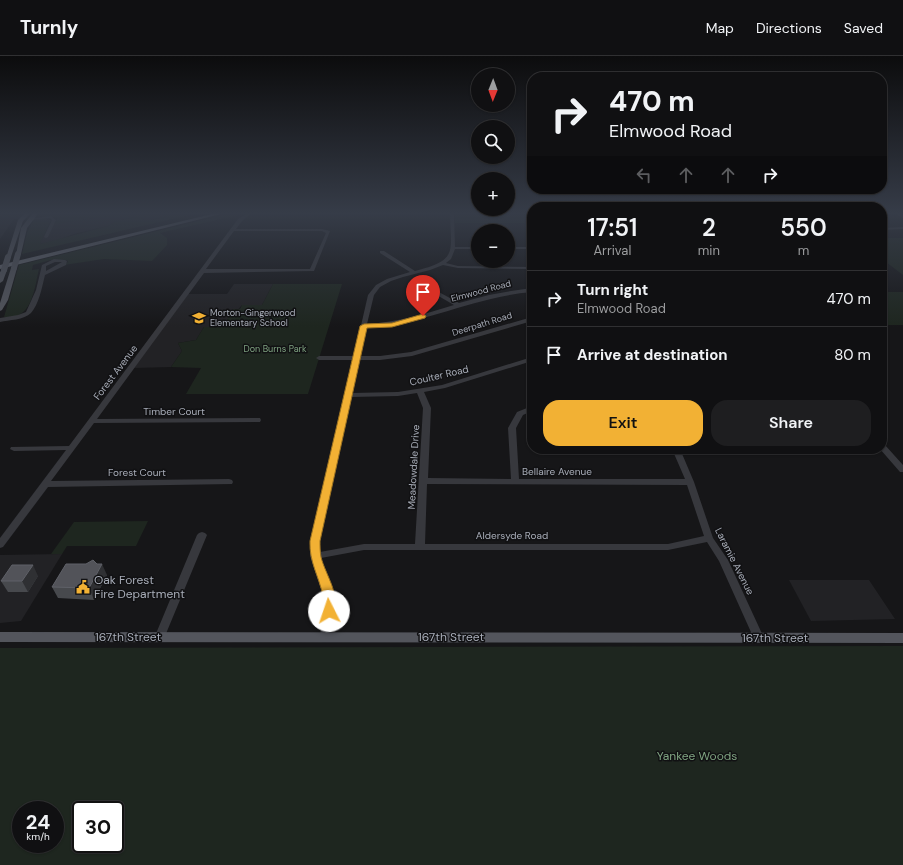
<!DOCTYPE html>
<html lang="en">
<head>
<meta charset="utf-8">
<style>
  :root { --surface:#101012; --page:#1e1e20; --text:#f1f3f6; --muted:#9c9d9f; --line:#303032; --accent:#f2b134 }
  body { margin:0; font-family:"DM Sans",sans-serif; background:var(--page); color:var(--text); height:100vh; display:flex; flex-direction:column; font-size:15px; white-space:nowrap }
  * { box-sizing:border-box; margin:0 }
  p { font-size:13px; color:var(--muted) }
  .icon { flex:none; width:22px; height:22px; fill:none; stroke:currentColor; stroke-width:2; stroke-linecap:round; stroke-linejoin:round }
  .map { position:relative; flex:1; overflow:hidden }
  .side { position:absolute; left:527px; top:146px; width:360px; height:252px; display:flex; flex-direction:column; background:var(--surface); border-radius:16px; box-shadow:0 1px 3px #0004,0 0 0 1px var(--line) }
  .side>* { flex:none }
  .top-card { position:absolute; left:527px; top:16px; width:360px; height:122px; border-radius:16px; box-shadow:0 1px 3px #0004,0 0 0 1px var(--line); background:#101012; color:var(--text); overflow:hidden }
  .needle { width:26px; rotate:181deg }
  .controls { position:absolute; left:471px; top:12px; display:grid; gap:8px }
  .controls a { display:grid; place-items:center; width:44px; height:44px; border-radius:50%; background:var(--surface); box-shadow:0 1px 3px #0004,0 0 0 1px var(--line); font-size:20px }
  .speed { position:absolute; left:12px; top:745px; display:flex; gap:8px; font-size:20px; font-weight:700; text-align:center }
  .speed>* { display:grid; place-content:center; width:52px; height:52px; border-radius:50%; background:var(--surface); box-shadow:0 1px 3px #0004,0 0 0 1px var(--line); line-height:1 }
  .speed small { font-size:10px; font-weight:400 }
  .speed .limit { border:2px solid #111; border-radius:6px; background:#fff; color:#111 }
  .pin { position:absolute; display:grid; place-items:center; width:34px; height:34px; color:#fff; margin:-41px -17px; border-radius:50% 50% 50% 0; rotate:-45deg; box-shadow:0 0 4px #0007 }
  .pin .icon { rotate:45deg }
  .me { position:absolute; width:44px; margin:-22px; rotate:356deg; stroke-linejoin:round; filter:drop-shadow(0 0 3px #0008) }
  .turn { display:flex; align-items:center; gap:14px; height:84px; padding:0 16px; font-size:18px }
  .turn .icon { width:52px; height:52px; stroke-width:2.5 }
  .turn b { display:block; font-size:28px; line-height:34px }
  .lanes { display:flex; align-items:center; height:38px; padding:0 16px; background:#0003; justify-content:center; gap:20px; direction:ltr }
  .lanes .off { opacity:.35 }
  .eta { display:flex; justify-content:space-evenly; align-items:center; height:68px; text-align:center }
  .eta b { font-size:24px; font-weight:600; line-height:28px }
  .action { display:flex; gap:8px; margin-top:auto; padding:8px 16px }
  .action a { flex:1; height:46px; border-radius:16px; background:var(--accent); color:#111; font-size:16px; font-weight:600; line-height:46px; text-align:center }
  .action a+a { background:var(--page); color:var(--text) }
  ul { padding:0; list-style:none }
  li { display:flex; align-items:center; gap:12px; height:56px; padding:0 16px; border-top:1px solid var(--line) }
  li div { flex:1 }
  li b { display:block; font-size:15px }
  li em { font-style:normal }
  header { display:flex; align-items:center; gap:24px; box-sizing:border-box; height:56px; padding:0 20px; background:var(--surface); border-bottom:1px solid var(--line) }
  header strong { font-size:19px }
  nav { display:flex; gap:22px; margin-inline-start:auto; font-size:14px }
  .map>svg:first-child { display:block }
  .built { fill:#222225 }
  .green { fill:#1e261f; fill-rule:evenodd }
  .lines { fill:none; stroke-linecap:round; stroke-linejoin:round }
  .minor { fill:#37383d; fill-rule:evenodd }
  .major { fill:#53555c; fill-rule:evenodd }
  .highway { fill:#63666e; fill-rule:evenodd }
  .major-bridge { stroke:#53555c; stroke-width:6 }
  .wall { fill:#47494d }
  .shaded-wall { fill:#2f3033 }
  .building { fill:#525359; stroke:#5f6168 }
  .route { fill:#f2b134; stroke:#9d7322 }
  .labels { text-anchor:middle; stroke-width:3; stroke-linejoin:round; paint-order:stroke }
  .far-street-label { font-size:9px; fill:#a8adb8; stroke:#111113 }
  .far-poi-label { font-size:9px; fill:#a8adb8; stroke:#111113; text-anchor:start }
  .far-park-label { font-size:9px; fill:#7fa381; stroke:#111113 }
  .street-label { font-size:10px; fill:#a8adb8; stroke:#111113 }
  .near-poi-label { font-size:12px; fill:#a8adb8; stroke:#111113; text-anchor:start }
  .near-street-label { font-size:12px; fill:#a8adb8; stroke:#111113 }
  .near-park-label { font-size:12px; fill:#7fa381; stroke:#111113 }
</style>
</head>
<body>
<header>
<strong>Turnly</strong>
<nav><a>Map</a><a>Directions</a><a>Saved</a></nav>
</header>
<div class="map">
<svg width="903" height="809" viewBox="0 0 903 809">
  <rect width="100%" height="100%" fill="#161618"/>
  <g class="built">
    <path d="M0,158H24L19,163H14L0,183Z"/>
    <path d="M125,158H176L146,165L137,160L114,166L108,170L74,178L52,186L39,188L50,168Z"/>
    <path d="M234,228H273L262,249H242L223,271H204L196,284L178,287L182,295L171,311L134,312L188,238H227Z"/>
    <path d="M62,498L21,565L0,567V499Z"/>
    <path d="M869,524L895,563L811,565L789,524Z"/>
  </g>
  <g class="green">
    <path d="M38,158H125L54,168L57,163L56,161L37,160Z"/>
    <path d="M176,158H194L22,198L27,177L34,163L41,162L51,164L40,188L108,170L114,166L138,160L146,165Z"/>
    <path d="M227,158H243L160,177L167,182V189L152,205L104,203L64,209L68,206L67,204H51L33,209L32,214L39,213C34,234 32,265 4,261L19,209Z"/>
    <rect x="455" y="158" width="70" height="9"/>
    <path d="M882,182H903V219L882,203Z"/>
    <path d="M273,228H342L308,338H186L201,312L171,311L182,295L178,287L196,284L204,271H223L233,253H240L242,249H262Z"/>
    <rect x="882" y="236" width="21" height="33"/>
    <path d="M148,465L136,490H67L62,498H51L74,466Z"/>
    <path d="M903,590V809H0V592ZM21,754H55V788H21ZM81,754H115V788H81Z"/>
  </g>
  <g class="lines">
    <g class="minor">
      <path d="M246,158H250L242,165L236,173H322L330,175L314,215L204,217L97,363L257,362H260L261,364L260,366L94,367L51,425L229,423L232,424L233,426L232,428L48,431L3,491L0,492V482L66,394L14,395L10,393L11,391L69,390L238,163ZM234,175H322L326,177L310,213H206Z"/>
      <path d="M450,158H454L455,191H478V193H455L451,203L446,207L458,210L532,211V213L458,212L443,209L430,214L403,221L391,225L380,231L374,239L367,268C398,266 425,258 454,249L435,238L434,237L437,235L459,247L489,239L511,235L532,232V236C474,241 425,268 367,272L360,300H380L411,296L532,261V265L412,300L380,304H359L352,337L398,336L442,329L532,301V305L445,332L424,336L431,352L428,422L511,423L508,372L517,356L532,350V355L523,359L516,372L519,423H685L672,393H680L694,426L713,482L728,504L764,582L763,585L759,586L755,585L719,505L707,486L668,494H364L321,502L334,542L330,581L329,584L325,585L321,584L320,581L324,542L310,500V485L353,304H319L316,302L319,300H354L368,239L376,229L387,223L410,216L380,197V195H384L415,215C458,204 451,197 450,158ZM417,337L423,352L415,488H364L320,496V485L351,341L398,340ZM427,428L687,429L704,480L668,488H425Z"/>
      <path d="M896,158H901L903,159V162Z"/>
      <path d="M51,160L56,164L48,181L46,182L44,181L52,164L50,162L30,164L28,163Z"/>
      <path d="M903,171V173L882,174V172Z"/>
      <rect x="508" y="191" width="24" height="2"/>
      <path d="M54,203L65,204L67,205L66,209L45,219C42,231 39,248 31,257C24,264 9,264 0,266V262L18,259L26,256L36,234L42,209ZM55,206H62L46,215V210Z"/>
      <path d="M882,341L884,342L886,346L882,348Z"/>
      <path d="M882,389H885L903,409V416H900L880,393H882Z"/>
      <path d="M202,476L205,477L207,479L165,580L164,583L160,584L156,583L155,580L197,479L199,477Z"/>
    </g>
    <g class="major">
      <path d="M24,158H30L23,165L11,201L6,202L18,164Z"/>
      <path d="M32,158H38L27,172L21,198L16,199L21,172Z"/>
      <path d="M14,210L17,212L8,244L2,254L0,255V247L11,212Z"/>
      <path d="M4,212L7,214L3,225L0,227V216Z"/>
      <path d="M0,576L903,577V587L0,586Z"/>
    </g>
    <path class="highway" d="M212,158H221L0,213V209Z"/>
    <g class="major-bridge">
      <path d="M14,212L18,198"/>
      <path d="M4,214L8,201"/>
    </g>
  </g>
  <g class="wall">
    <path d="M107,519L94,544L58,542L52,531Z"/>
    <path d="M38,520L28,536H8L1,525Z"/>
  </g>
  <g class="shaded-wall">
    <path d="M102,508L107,519L94,544L89,532Z"/>
    <path d="M33,509L38,520L28,536L22,525Z"/>
  </g>
  <g class="building">
    <path d="M93,504L97,508H102L89,532L52,531L66,508H86Z"/>
    <path d="M12,509H33L22,525H1Z"/>
  </g>
  <linearGradient id="sky" x2="0" y2="1"><stop stop-color="#0c0c0d"/><stop offset="0.58" stop-color="#363c48"/><stop offset="1" stop-color="#363c48" stop-opacity="0"/></linearGradient>
  <rect width="903" height="271" fill="url(#sky)"/>
  <path class="route" d="M423,258L426,260L425,262L392,271L367,272L320,485C320,490 320,496 321,501C325,518 342,541 333,558H324C321,552 324,546 323,540C319,520 309,506 310,485L360,270L364,268L392,267Z"/>
  <defs>
    <g id="school-bare" transform="scale(1.08)"><path d="M0-5L7-2L0 1L-7-2ZM-4 1L0 2.5L4 1V4Q0 6-4 4Z" fill="#f2b134" stroke="#111113" stroke-width="2.5" paint-order="stroke"/></g>
    <g id="civic-bare" transform="scale(1.08)"><path d="M-.6-6.5H3V-4.5H.6V-3L4-1V1h2V6H-6V1h2V-1L-.6-3ZM-1.2 2.5V6h2.4V2.5Z" fill="#f2b134" stroke="#111113" stroke-width="2.5" paint-order="stroke"/></g>
  </defs>
  <g fill-rule="evenodd">
    <use href="#school-bare" x="199" y="262"/>
    <use href="#civic-bare" x="83" y="531"/>
  </g>
  <g class="labels">
    <g class="far-street-label">
      <text transform="translate(481 235) rotate(-15)" y="3">Elmwood Road</text>
      <text transform="translate(482 268) rotate(-17)" y="3">Deerpath Road</text>
    </g>
    <g class="far-poi-label">
      <text x="210" y="260">Morton-Gingerwood<tspan x="210" dy="10">Elementary School</tspan></text>
    </g>
    <g class="far-park-label">
      <text x="275" y="296">Don Burns Park</text>
    </g>
    <g class="street-label">
      <text transform="translate(115 316) rotate(-53)" y="4">Forest Avenue</text>
      <text transform="translate(439 319) rotate(-13)" y="4">Coulter Road</text>
      <text x="174" y="359">Timber Court</text>
      <text transform="translate(413 411) rotate(-87)" y="4">Meadowdale Drive</text>
      <text x="557" y="419">Bellaire Avenue</text>
      <text x="137" y="420">Forest Court</text>
      <text x="512" y="483">Aldersyde Road</text>
      <text transform="translate(735 505) rotate(63)" y="4">Laramie Avenue</text>
    </g>
    <g class="near-poi-label">
      <text x="94" y="528">Oak Forest<tspan x="94" dy="14">Fire Department</tspan></text>
    </g>
    <g class="near-street-label">
      <text x="128" y="585">167th Street</text>
      <text x="451" y="585">167th Street</text>
      <text x="775" y="586">167th Street</text>
    </g>
    <g class="near-park-label">
      <text x="697" y="704">Yankee Woods</text>
    </g>
  </g>
</svg>
<div class="controls">
<a><svg class="needle" viewBox="-14 -14 28 28"><path d="M0-13l5 13h-10z" fill="#e53935"/><path d="M0 13l5-13h-10z" fill="#9c9d9f"/></svg></a>
<a><svg class="icon" aria-label="search" viewBox="0 0 24 24"><circle cx="10" cy="10" r="6"/><path d="M15 15l6 6"/></svg></a>
<a>+</a>
<a>−</a>
</div>
<div class="speed"><div>24<small>km/h</small></div><div class="limit">30</div></div>
<div class="pin" style="left:423px;top:260px;background:#d93025"><svg class="icon" aria-label="arrive" viewBox="0 0 24 24"><path d="M6 21V4h12l-3 4 3 4H6"/></svg></div>
<svg class="me" style="left:329px;top:555px" viewBox="-20 -20 40 40"><circle r="19" fill="#fff"/><path d="M0-13L10 11 0 6-10 11z" fill="#f2b134"/></svg>
<div class="top-card">
<div class="turn"><svg class="icon" aria-label="right" viewBox="0 0 24 24"><path d="M7 20v-9h11M14 6l5 5-5 5"/></svg><div><b>470 m</b>Elmwood Road</div></div>
<div class="lanes"><svg class="icon off" aria-label="left" viewBox="0 0 24 24"><path d="M17 20v-9H6M10 6l-5 5 5 5"/></svg><svg class="icon off" aria-label="ahead" viewBox="0 0 24 24"><path d="M12 20V5M6 11l6-6 6 6"/></svg><svg class="icon off" aria-label="ahead" viewBox="0 0 24 24"><path d="M12 20V5M6 11l6-6 6 6"/></svg><svg class="icon" aria-label="right" viewBox="0 0 24 24"><path d="M7 20v-9h11M14 6l5 5-5 5"/></svg></div>
</div>
<section class="side">
<div class="eta">
<div><b>17:51</b><p>Arrival</p></div>
<div><b>2</b><p>min</p></div>
<div><b>550</b><p>m</p></div>
</div>
<ul>
<li><svg class="icon" aria-label="right" viewBox="0 0 24 24"><path d="M7 20v-9h11M14 6l5 5-5 5"/></svg><div><b>Turn right</b><p>Elmwood Road</p></div><em>470 m</em></li>
<li><svg class="icon" aria-label="arrive" viewBox="0 0 24 24"><path d="M6 21V4h12l-3 4 3 4H6"/></svg><div><b>Arrive at destination</b></div><em>80 m</em></li>
</ul>
<div class="action"><a>Exit</a><a>Share</a></div>
</section>
</div>
</body>
</html>
